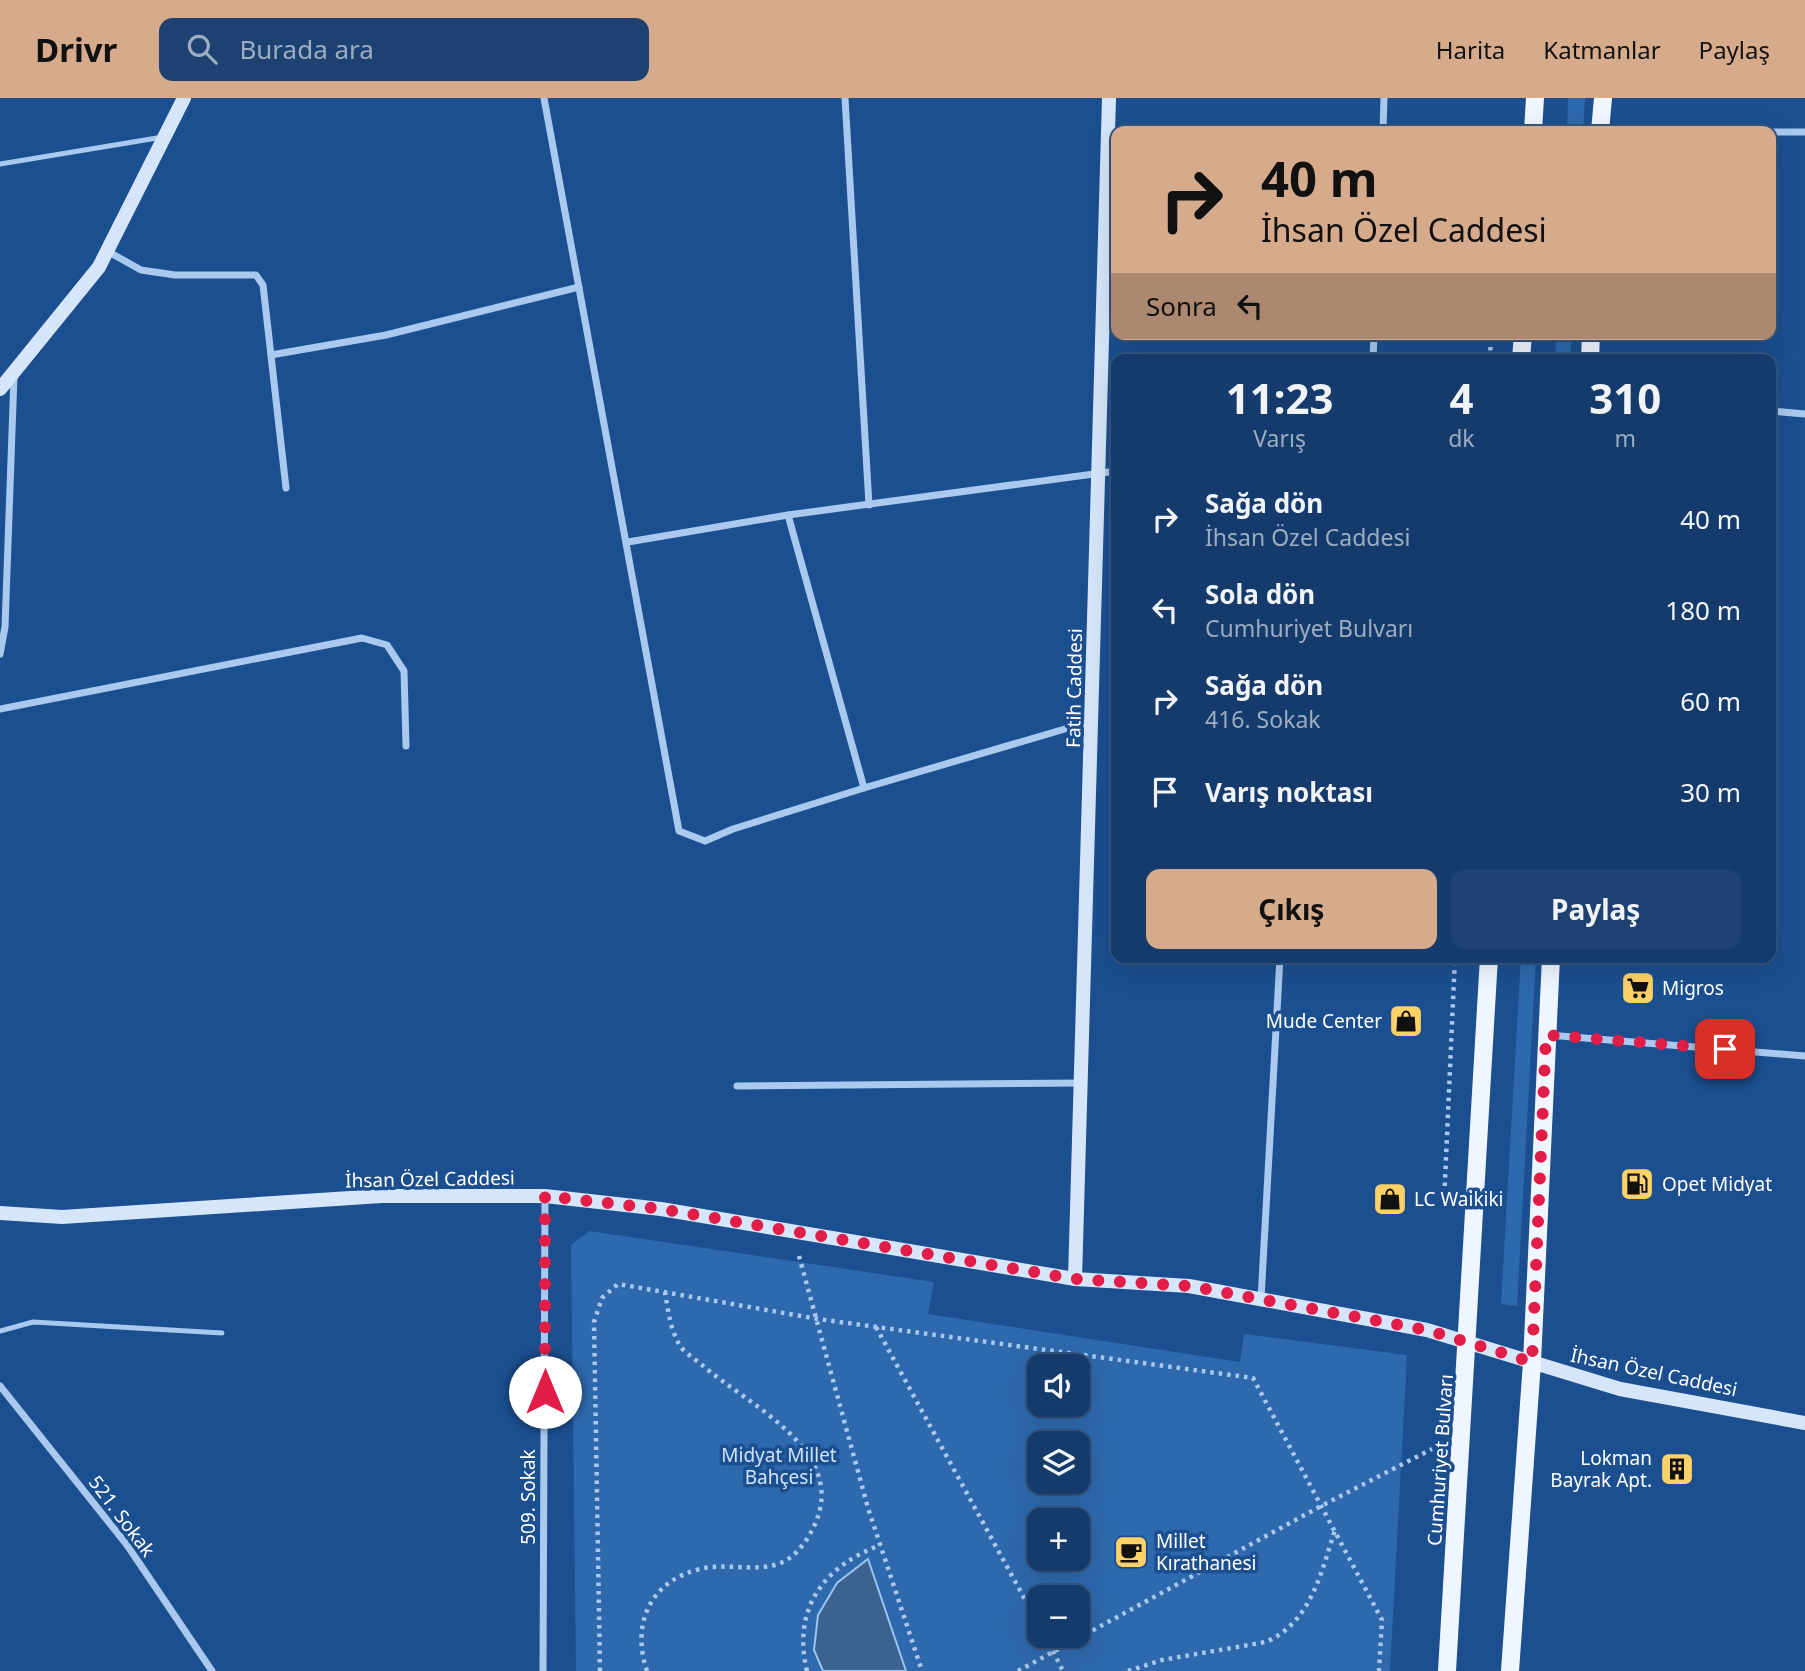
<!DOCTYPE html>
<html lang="tr">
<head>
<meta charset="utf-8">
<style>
  :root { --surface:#143b6b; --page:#1d4271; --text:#f1f3f6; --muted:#9dadc1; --line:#33557e; --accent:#d6ab8b }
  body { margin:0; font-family:"Noto Sans",sans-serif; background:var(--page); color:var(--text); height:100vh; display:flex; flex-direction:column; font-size:26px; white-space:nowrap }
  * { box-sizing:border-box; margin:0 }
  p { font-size:23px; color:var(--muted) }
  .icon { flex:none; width:38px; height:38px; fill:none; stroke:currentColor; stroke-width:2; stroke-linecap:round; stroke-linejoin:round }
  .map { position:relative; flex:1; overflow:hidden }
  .side { position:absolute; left:1111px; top:256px; width:665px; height:609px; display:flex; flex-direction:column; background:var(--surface); border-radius:14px; box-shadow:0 7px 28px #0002,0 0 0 2px var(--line) }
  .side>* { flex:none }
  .banner { position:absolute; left:1111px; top:28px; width:665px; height:214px; border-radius:14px; box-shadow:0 7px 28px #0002,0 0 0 2px var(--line); background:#d6ab8b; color:#111; overflow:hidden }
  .tools { position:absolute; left:1027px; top:1256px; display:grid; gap:14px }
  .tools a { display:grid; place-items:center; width:63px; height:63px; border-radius:14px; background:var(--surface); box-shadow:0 7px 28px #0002,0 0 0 2px var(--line); font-size:35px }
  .pin { position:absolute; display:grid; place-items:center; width:60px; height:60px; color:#fff; margin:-30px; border-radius:14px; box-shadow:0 4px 10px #0006 }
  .me { position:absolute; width:77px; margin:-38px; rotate:0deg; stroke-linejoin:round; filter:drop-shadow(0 0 5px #0008) }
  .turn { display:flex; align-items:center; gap:24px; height:147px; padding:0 35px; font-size:32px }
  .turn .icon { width:91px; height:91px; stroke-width:2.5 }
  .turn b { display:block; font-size:49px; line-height:60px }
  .then { display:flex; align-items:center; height:66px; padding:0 35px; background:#0003; gap:14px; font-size:26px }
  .eta { display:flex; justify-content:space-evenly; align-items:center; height:119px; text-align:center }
  .eta b { font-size:42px; font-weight:700; line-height:49px }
  .primary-button { display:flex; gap:14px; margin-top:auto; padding:14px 35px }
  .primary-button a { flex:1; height:80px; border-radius:14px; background:var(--accent); color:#111; font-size:28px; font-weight:700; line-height:80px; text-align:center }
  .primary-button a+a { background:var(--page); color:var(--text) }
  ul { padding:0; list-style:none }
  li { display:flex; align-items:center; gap:21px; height:91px; padding:0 35px }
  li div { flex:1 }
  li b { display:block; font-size:26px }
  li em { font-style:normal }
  header { display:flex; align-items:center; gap:42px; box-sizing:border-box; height:98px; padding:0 35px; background:var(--accent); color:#111 }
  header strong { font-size:33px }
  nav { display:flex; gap:38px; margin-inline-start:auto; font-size:24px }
  .search { width:490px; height:63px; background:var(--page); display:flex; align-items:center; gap:18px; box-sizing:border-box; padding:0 24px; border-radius:14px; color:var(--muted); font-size:26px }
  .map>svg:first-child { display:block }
  .green { fill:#2e69ad; fill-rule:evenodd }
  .water { fill:#3c6290; stroke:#9cc4f0; stroke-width:2 }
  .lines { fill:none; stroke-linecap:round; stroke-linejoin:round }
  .path { stroke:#a9c9ee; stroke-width:4.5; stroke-dasharray:3.5 5; stroke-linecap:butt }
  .lane { stroke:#a9c9ee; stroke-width:5 }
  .street { stroke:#a9c9ee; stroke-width:7 }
  .secondary { stroke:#d6e6fa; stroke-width:14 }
  .primary { stroke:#f0f6ff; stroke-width:18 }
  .route { stroke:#e11d48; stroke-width:12; stroke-dasharray:0 21.6 }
  .labels { text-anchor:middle; stroke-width:7; stroke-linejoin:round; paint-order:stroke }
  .street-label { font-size:19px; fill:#fff; stroke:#1b4f8f }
  .poi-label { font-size:19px; fill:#fff; stroke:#1b4f8f; text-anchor:start }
  .park-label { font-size:19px; fill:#cfe3fa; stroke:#1b4f8f }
</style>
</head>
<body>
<header>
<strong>Drivr</strong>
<div class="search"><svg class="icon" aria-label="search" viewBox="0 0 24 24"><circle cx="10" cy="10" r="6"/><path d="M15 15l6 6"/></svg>Burada ara</div>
<nav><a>Harita</a><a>Katmanlar</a><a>Paylaş</a></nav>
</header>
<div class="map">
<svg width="1805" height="1573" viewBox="0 0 1805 1573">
  <rect width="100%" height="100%" fill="#1b4f8f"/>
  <g class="green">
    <path d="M1568,0H1585L1583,33H1567Z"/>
    <path d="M1556,236H1572L1570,261H1555Z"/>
    <path d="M1521,859H1536L1517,1208L1501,1206Z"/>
    <path d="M589,1133L934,1184L928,1216L1240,1264L1244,1236L1407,1257L1390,1573H576L571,1147ZM1040,1269H1078V1307H1040ZM1040,1346H1078V1384H1040ZM1040,1423H1078V1461H1040ZM1040,1500H1078V1538H1040Z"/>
  </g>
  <path class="water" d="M868,1461L906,1573H823L814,1552L818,1517L837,1485Z"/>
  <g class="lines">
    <g class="path">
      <path d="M1490,261L1491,236"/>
      <path d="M1444,1105L1455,859"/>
      <path d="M799,1158L868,1410L922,1573"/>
      <path d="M876,1229L1040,1529"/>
      <path d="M1045,1538L1063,1573"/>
      <path d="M600,1573L594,1224L602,1200L618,1186L818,1221L1253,1280L1382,1522L1379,1573"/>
      <path d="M647,1573C631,1526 650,1483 700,1471C726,1464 760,1476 785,1463C798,1456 809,1440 815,1426C848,1352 748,1307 702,1267C695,1261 683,1254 679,1246C670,1230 668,1212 665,1194"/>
      <path d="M807,1573C792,1511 823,1469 880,1447"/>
      <path d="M1018,1573L1323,1407L1432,1351"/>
      <path d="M1128,1573L1162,1562L1266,1544C1311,1524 1321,1475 1335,1432"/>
    </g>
    <g class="lane">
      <path d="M0,66L163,39"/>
      <path d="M0,1233L33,1224L222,1235"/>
    </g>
    <g class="street">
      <path d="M544,0L679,733L705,743L733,731L864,690L1092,623"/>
      <path d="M845,0L869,407"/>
      <path d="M1383,33L1384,0"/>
      <path d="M1771,34H1805"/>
      <path d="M107,153L141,172L175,177H256L263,187L286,390"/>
      <path d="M271,257L386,237L579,189"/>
      <path d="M1373,261L1374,236"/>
      <path d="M1771,313L1805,316"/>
      <path d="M788,417L864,690"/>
      <path d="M628,444L788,417L1116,373"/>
      <path d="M0,556L5,529L14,278"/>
      <path d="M0,611L362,540L387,547L404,573L406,648"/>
      <path d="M1548,937L1805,958"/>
      <path d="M737,988L1081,985"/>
      <path d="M1261,1201L1280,859"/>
      <path d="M0,1288L127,1447L212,1573"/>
      <path d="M543,1573L545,1098"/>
    </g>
    <g class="secondary">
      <path d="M0,291L99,169L184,0"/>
      <path d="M0,1115L62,1119L381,1098H545L661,1111L1075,1181L1189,1188L1427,1232L1620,1291L1805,1325"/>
      <path d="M1075,1181L1109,0"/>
    </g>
    <g class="primary">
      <path d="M1533,33L1535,0"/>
      <path d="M1600,33L1603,0"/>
      <path d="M1521,261L1523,236"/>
      <path d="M1590,261L1591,236"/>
      <path d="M1447,1573L1489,859"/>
      <path d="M1510,1573L1532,1264L1551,859"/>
    </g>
  </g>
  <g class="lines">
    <path class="route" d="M545,1294V1098L661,1111L1075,1181L1189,1188L1427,1232L1532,1264L1546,937L1725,951"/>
  </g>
  <defs>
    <g id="supermarket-square" transform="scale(1.75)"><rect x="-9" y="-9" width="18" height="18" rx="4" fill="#ffd166" stroke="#1b4f8f"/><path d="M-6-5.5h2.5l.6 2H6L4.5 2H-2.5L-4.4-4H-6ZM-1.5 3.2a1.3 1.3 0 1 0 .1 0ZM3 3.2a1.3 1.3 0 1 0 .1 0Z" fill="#111"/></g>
    <g id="shop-square" transform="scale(1.75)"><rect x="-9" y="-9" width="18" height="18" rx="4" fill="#ffd166" stroke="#1b4f8f"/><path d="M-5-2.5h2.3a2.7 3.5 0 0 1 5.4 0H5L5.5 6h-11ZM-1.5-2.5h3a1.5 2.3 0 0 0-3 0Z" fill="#111"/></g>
    <g id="fuel-square" transform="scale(1.75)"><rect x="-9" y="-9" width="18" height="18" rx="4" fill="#ffd166" stroke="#1b4f8f"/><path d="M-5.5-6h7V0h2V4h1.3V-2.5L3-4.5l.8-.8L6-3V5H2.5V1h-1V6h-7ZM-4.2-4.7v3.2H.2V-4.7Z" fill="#111"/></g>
    <g id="building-square" transform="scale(1.75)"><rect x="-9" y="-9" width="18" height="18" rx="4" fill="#ffd166" stroke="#1b4f8f"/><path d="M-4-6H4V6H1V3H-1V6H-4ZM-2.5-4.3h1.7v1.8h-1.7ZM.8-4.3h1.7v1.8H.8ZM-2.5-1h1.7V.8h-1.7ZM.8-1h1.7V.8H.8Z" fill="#111"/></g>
    <g id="cafe-square" transform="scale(1.75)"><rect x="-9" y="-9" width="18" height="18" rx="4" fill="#ffd166" stroke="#1b4f8f"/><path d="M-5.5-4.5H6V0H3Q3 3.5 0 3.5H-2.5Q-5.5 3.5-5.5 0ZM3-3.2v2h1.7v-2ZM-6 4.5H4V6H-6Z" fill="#111"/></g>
  </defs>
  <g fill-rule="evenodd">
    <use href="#supermarket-square" x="1638" y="890"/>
    <use href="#shop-square" x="1406" y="923"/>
    <use href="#fuel-square" x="1637" y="1086"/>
    <use href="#shop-square" x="1390" y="1101"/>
    <use href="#building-square" x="1677" y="1371"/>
    <use href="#cafe-square" x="1131" y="1454"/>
  </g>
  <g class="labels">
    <g class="street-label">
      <text transform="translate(1074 590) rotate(-89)" y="7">Fatih Caddesi</text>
      <text transform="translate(430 1081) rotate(-1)" y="7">İhsan Özel Caddesi</text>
      <text transform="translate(1654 1274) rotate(12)" y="7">İhsan Özel Caddesi</text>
      <text transform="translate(1440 1362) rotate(-86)" y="7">Cumhuriyet Bulvarı</text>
      <text transform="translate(528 1399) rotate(-90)" y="7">509. Sokak</text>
      <text transform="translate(122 1418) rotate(53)" y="7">521. Sokak</text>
    </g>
    <g class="poi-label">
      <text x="1662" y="897">Migros</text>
      <text x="1382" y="930" text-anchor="end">Mude Center</text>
      <text x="1662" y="1093">Opet Midyat</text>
      <text x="1414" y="1108">LC Waikiki</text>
      <text x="1652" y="1367" text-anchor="end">Lokman<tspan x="1652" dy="22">Bayrak Apt.</tspan></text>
      <text x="1156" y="1450">Millet<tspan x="1156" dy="22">Kırathanesi</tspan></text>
    </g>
    <g class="park-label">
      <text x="779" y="1364">Midyat Millet<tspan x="779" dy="22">Bahçesi</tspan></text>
    </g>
  </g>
</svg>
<div class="tools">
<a><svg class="icon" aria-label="sound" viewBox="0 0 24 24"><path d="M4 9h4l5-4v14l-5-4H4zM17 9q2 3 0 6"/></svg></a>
<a><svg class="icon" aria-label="layers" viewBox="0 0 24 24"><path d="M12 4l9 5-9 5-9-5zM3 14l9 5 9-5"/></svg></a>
<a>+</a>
<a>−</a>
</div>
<div class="pin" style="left:1725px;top:951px;background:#d93025"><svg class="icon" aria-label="arrive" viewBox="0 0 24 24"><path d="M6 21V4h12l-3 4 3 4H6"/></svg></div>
<svg class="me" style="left:545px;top:1294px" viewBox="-20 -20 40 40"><circle r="19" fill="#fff"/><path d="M0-13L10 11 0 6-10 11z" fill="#e11d48"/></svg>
<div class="banner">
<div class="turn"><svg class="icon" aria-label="right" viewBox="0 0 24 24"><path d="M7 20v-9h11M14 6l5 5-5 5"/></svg><div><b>40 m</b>İhsan Özel Caddesi</div></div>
<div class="then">Sonra<svg class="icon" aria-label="left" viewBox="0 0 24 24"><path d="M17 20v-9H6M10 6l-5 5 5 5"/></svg></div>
</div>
<section class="side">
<div class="eta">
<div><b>11:23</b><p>Varış</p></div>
<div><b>4</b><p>dk</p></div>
<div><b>310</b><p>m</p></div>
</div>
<ul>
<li><svg class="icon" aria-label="right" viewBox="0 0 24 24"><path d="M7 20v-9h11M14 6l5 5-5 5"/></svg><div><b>Sağa dön</b><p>İhsan Özel Caddesi</p></div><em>40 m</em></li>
<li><svg class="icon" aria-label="left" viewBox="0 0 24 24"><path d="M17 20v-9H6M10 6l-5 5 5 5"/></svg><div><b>Sola dön</b><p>Cumhuriyet Bulvarı</p></div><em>180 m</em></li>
<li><svg class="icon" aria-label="right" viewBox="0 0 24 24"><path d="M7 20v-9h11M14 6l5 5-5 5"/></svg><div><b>Sağa dön</b><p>416. Sokak</p></div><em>60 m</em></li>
<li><svg class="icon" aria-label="arrive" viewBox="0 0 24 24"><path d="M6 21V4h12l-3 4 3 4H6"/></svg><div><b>Varış noktası</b></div><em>30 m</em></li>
</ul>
<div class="primary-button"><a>Çıkış</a><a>Paylaş</a></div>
</section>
</div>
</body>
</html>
